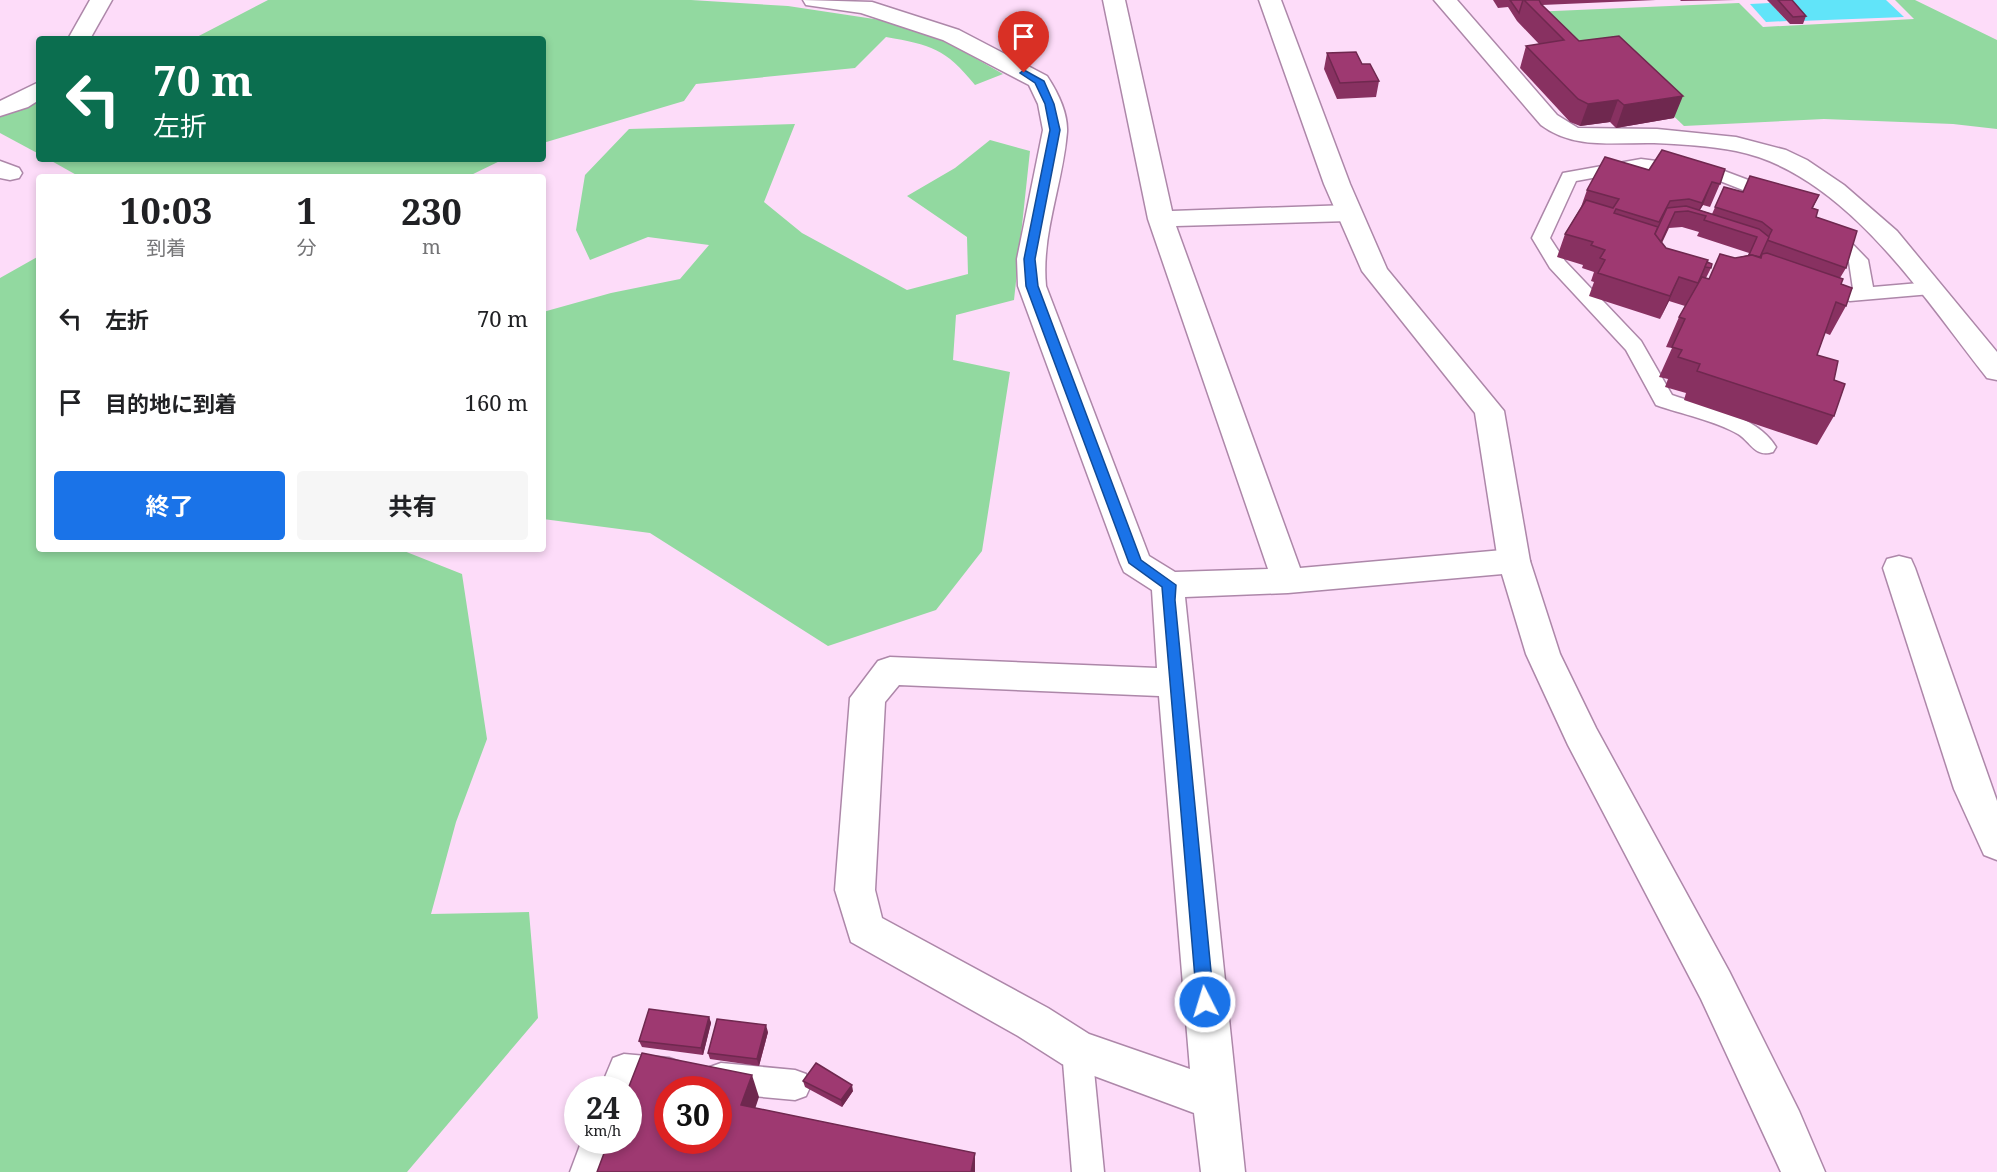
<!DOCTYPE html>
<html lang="ja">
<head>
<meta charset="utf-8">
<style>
  :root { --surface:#fff; --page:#f6f6f6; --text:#202124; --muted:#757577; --accent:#1a73e8 }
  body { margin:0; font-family:"Noto Serif","Noto Sans JP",serif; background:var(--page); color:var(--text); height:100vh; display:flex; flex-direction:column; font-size:22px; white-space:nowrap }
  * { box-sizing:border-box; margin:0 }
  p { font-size:20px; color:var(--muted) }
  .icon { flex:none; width:33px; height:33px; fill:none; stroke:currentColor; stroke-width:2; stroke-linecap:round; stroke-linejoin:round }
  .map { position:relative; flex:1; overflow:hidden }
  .drawer { position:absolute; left:36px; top:174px; width:510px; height:378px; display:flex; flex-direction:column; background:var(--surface); border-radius:6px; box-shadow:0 3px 9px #0003 }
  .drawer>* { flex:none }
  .banner { position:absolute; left:36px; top:36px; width:510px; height:126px; border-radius:6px; box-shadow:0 3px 9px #0003; background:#0b6e4f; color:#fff; overflow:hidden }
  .speed { position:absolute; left:564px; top:1076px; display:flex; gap:12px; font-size:30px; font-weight:700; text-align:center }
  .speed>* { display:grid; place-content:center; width:78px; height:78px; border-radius:50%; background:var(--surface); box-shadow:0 3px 9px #0003; line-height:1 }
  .speed small { font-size:15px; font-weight:400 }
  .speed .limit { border:9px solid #d22; background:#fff; color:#111 }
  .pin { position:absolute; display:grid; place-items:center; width:51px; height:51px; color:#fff; margin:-62px -26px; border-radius:50% 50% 50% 0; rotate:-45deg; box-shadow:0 0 6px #0007 }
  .pin .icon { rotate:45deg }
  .me { position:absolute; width:66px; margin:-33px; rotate:355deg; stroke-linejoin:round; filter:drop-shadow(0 0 4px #0008) }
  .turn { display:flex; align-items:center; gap:21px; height:126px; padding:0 18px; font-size:27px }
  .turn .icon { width:78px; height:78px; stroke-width:2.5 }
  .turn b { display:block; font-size:42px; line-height:51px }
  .eta { display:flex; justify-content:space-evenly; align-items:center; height:102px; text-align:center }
  .eta b { font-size:36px; font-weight:700; line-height:42px }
  .cta { display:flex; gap:12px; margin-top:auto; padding:12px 18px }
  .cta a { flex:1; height:69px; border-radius:6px; background:var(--accent); color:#fff; font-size:24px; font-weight:700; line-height:69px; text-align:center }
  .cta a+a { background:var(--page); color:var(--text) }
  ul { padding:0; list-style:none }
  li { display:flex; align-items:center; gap:18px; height:84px; padding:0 18px }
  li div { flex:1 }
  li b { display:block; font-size:22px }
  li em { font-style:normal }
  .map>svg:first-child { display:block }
  .green { fill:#92d9a0 }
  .water { fill:#61e4f9 }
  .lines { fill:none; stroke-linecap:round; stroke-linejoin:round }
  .lane-casing { stroke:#ad87a9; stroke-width:3 }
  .street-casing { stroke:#ad87a9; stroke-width:3 }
  .secondary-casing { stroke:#ad87a9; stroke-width:3 }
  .lane { fill:#fff; fill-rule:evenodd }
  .street { fill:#fff; fill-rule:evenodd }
  .secondary { fill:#fff; fill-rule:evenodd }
  .wall { fill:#883161; fill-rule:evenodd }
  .shaded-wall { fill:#6f284f }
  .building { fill:#9e3971; stroke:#6f284f; stroke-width:1.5; fill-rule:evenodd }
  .route { fill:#1a73e8; stroke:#114b97; stroke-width:1.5 }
</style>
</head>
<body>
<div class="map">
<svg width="1997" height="1172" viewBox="0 0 1997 1172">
  <rect width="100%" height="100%" fill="#fddcf9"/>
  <g class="green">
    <path d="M268,0H691L788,6L894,22L940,38L1003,74L975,85C945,48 931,45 886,37L855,68L696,84L684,101L543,143V39H193Z"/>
    <path d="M1895,0H1915L1997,40V129L1953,124L1824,119L1684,126L1612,57L1574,61L1531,12L1739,3L1763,27L1914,19Z"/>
    <path d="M39,93V154L0,133V116Z"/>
    <path d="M795,124L764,202L802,233L907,290L968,274L967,237L907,196L955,168L990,140L1030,151L1014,300L956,315L953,360L1010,372L982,551L936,610L828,646L650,533L543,519V312L611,293L680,279L709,245L648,237L590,260L576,230L585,175L629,129Z"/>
    <path d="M48,159H504L467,177H80Z"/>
    <path d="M39,256V549H399L462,574L487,739L456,822L431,914L529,912L538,1018L407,1172H0V278Z"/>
  </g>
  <g class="water">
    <path d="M1782,0H1886L1904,17L1800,21Z"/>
    <path d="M1770,3L1787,21L1766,22L1750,4Z"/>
  </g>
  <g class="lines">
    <g class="lane-casing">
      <g id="lane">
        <path d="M1641,159L1719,169L1783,193L1785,197L1776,203L1715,179L1641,169L1576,181L1550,238L1565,261L1641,341L1672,395C1706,407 1756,414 1776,447L1773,452C1755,458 1751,442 1738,434C1716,421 1681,414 1656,405L1626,350L1550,268L1532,238L1563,173Z"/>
        <path d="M1827,223L1834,225L1868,260L1873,287L1931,282L1938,284L1941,288L1938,292L1931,294L1850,301L1843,299L1840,295L1843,291L1853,289L1849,262L1818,229Z"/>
        <path d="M1077,1035L1088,1040L1092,1050L1104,1172H1072L1062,1050L1066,1040Z"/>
        <path d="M624,1054L669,1058L680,1062L685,1073L680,1084L669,1088L633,1085L628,1096V1089H600L613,1058Z"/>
        <path d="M721,1063L795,1070L806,1074L811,1085L806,1096L795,1100L721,1093L718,1089H710L705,1078L710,1067Z"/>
        <path d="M582,1140H614L602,1172H570Z"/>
      </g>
    </g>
    <g class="street-casing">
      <g id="street">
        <path d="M90,0H112L90,39H68Z"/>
        <path d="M803,0L872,2L959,30L1047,76C1057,91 1068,113 1067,132C1063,184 1041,233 1046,286L1149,556L1175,572L1268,569L1148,219L1103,0H1125L1172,211L1349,205L1358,208L1362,213L1358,218L1349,221L1176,226L1300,568L1514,549L1525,552L1530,561L1525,570L1514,573L1288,593L1185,597L1245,1172H1201L1194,1113L1062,1064L1018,1036L851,942L835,890L850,698L878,661L890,657L1157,668L1152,590L1124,572L1120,563L1018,286L1017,259L1043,130L1038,104L1029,85L943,40L861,13L806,5ZM899,685L1159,696L1190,1069L1089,1034L1048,1008L882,918L875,890L885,702Z"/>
        <path d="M1434,0H1457L1557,115L1578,128L1657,129L1736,137L1786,150L1807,160L1844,185L1897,231L1997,352V380L1987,378C1922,296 1845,173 1736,151C1710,146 1680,144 1654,143C1615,142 1574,150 1541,125Z"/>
        <path d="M39,82V100L28,107L0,116V101Z"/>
        <path d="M0,161L19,168L22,173L19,178L10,180L0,178Z"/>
        <path d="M1899,556L1911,559L1915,568L1997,801V860L1984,855L1954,789L1883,568L1887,559Z"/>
      </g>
    </g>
    <g class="secondary-casing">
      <path id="secondary" d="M1259,0H1281L1350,184L1387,269L1504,411L1530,561L1560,654L1596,728L1729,971L1799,1111L1825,1172H1781L1701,999L1568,745L1526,654L1498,561L1475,413L1362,271L1324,184Z"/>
    </g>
    <use href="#lane" class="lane"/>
    <use href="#street" class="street"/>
    <use href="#secondary" class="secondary"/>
  </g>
  <g class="wall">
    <path d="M1493,0H1656L1542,5L1579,41L1674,118L1616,128L1610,122L1580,126L1570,122L1520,68L1526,46L1539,44L1517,21L1508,7L1498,8Z"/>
    <path d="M1680,0H1736L1681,1Z"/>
    <path d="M1767,0H1792L1806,16L1803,24H1790Z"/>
    <path d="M1327,53L1362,64L1379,81L1376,97L1337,99L1324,69Z"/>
    <path d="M1662,150L1720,184L1710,207L1703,205L1700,210L1712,214L1724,187L1743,192L1819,195L1813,208L1816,217L1846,268L1840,278L1846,306L1830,335L1825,333L1817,355L1834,380V416L1817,445L1684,400L1686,393L1665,387L1668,379L1659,377L1672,348L1666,347L1679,317L1685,306L1669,301L1660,319L1589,296L1594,282L1591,281L1594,272L1582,268L1583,265L1557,257L1565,234L1581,207L1587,190L1649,170ZM1682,227L1699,232L1697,236L1749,253L1748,255L1735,258L1709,279L1706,278L1711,268L1707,262L1666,248L1662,243L1669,228Z"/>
    <path d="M709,1017L711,1023L703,1055L642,1047L639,1041Z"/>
    <path d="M768,1032L759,1066L710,1059L708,1053Z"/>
    <path d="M803,1081L853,1091L842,1107L805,1087Z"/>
  </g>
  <g class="shaded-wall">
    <path d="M1683,96L1674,118L1616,128L1624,105Z"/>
    <path d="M1618,100L1610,122L1580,126L1588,104Z"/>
    <path d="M1712,182L1703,205L1697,214L1702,203Z"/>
    <path d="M1679,277L1669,301L1660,319L1670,296Z"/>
    <path d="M709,1017L711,1023L703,1055L701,1048Z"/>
    <path d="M766,1025L768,1032L759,1066L757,1059Z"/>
    <path d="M752,1075L759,1097L749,1127L741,1105Z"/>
    <path d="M852,1085L853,1091L842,1107L841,1100Z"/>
    <path d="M975,1153V1172H971Z"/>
  </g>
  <g class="building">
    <path d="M1510,0H1523L1519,13Z"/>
    <path d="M1524,0H1539L1541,4L1579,41L1619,36L1683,96L1624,105L1618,100L1588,104L1578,99L1526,46L1564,40Z"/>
    <path d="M1778,0H1792L1806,16L1793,17Z"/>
    <path d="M1356,52L1362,64H1370L1379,81L1340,83L1327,53Z"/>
    <path d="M1662,150L1725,169L1720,184L1712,182L1702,203L1689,199L1670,201L1659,222L1616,209L1614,213L1658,227L1655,234L1666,248L1708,260L1698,283L1679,277L1670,296L1598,273L1605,260L1600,258L1605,250L1591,245L1593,242L1565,234L1586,200L1613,208L1619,199L1587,190L1605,157L1649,170Z"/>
    <path d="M1750,176L1819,195L1812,208L1818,210L1816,217L1857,231L1846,268L1767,240L1772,230L1762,222L1715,207L1724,187L1743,192Z"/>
    <path d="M1686,206L1759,229L1769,237L1760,257L1752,255H1749L1757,237L1704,220L1706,216L1688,211L1675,212L1661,242L1655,234L1667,208Z"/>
    <path d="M1767,253L1843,279L1841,284L1852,288L1846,306L1836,302L1817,355L1838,361L1834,380L1845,384L1834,416L1697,371L1700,364L1678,357L1682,350L1672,347L1685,319L1679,317L1702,277L1709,279L1720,254L1735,258L1752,255L1761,258L1762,254Z"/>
    <path d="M1707,262L1712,264L1711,268L1705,267Z"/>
    <path d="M649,1009L709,1017L701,1048L639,1041Z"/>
    <path d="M717,1019L766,1025L757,1059L708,1053Z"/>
    <path d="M642,1053L752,1075L741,1105L975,1153L971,1172H597L609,1140H628V1089ZM668,1089H718V1140H668Z"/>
    <path d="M816,1063L852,1085L841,1100L803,1081Z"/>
  </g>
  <path class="route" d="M1024,70L1044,81L1054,104L1060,130L1035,259L1038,286L1141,560L1176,585L1175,600L1214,1002L1211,1008L1205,1010L1199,1008L1197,1002L1162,587L1129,563L1026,286L1024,259L1050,130L1045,104L1035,83L1020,73Z"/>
</svg>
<div class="speed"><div>24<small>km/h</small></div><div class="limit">30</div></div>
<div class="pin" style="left:1024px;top:73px;background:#d93025"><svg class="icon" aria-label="arrive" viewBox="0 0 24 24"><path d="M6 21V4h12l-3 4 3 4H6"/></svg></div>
<svg class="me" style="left:1205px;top:1002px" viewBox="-20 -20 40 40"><circle r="17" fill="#1a73e8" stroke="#fff" stroke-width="3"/><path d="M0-11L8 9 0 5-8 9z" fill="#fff"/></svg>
<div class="banner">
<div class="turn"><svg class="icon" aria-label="left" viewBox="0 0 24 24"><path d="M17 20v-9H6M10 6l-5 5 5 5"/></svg><div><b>70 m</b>左折</div></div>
</div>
<section class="drawer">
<div class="eta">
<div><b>10:03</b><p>到着</p></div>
<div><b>1</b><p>分</p></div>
<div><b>230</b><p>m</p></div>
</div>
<ul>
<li><svg class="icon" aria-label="left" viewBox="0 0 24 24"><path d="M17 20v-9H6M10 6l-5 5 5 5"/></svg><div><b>左折</b></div><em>70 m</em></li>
<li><svg class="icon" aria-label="arrive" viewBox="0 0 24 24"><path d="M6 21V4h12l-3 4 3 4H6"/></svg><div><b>目的地に到着</b></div><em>160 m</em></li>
</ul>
<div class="cta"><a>終了</a><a>共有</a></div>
</section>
</div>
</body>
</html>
